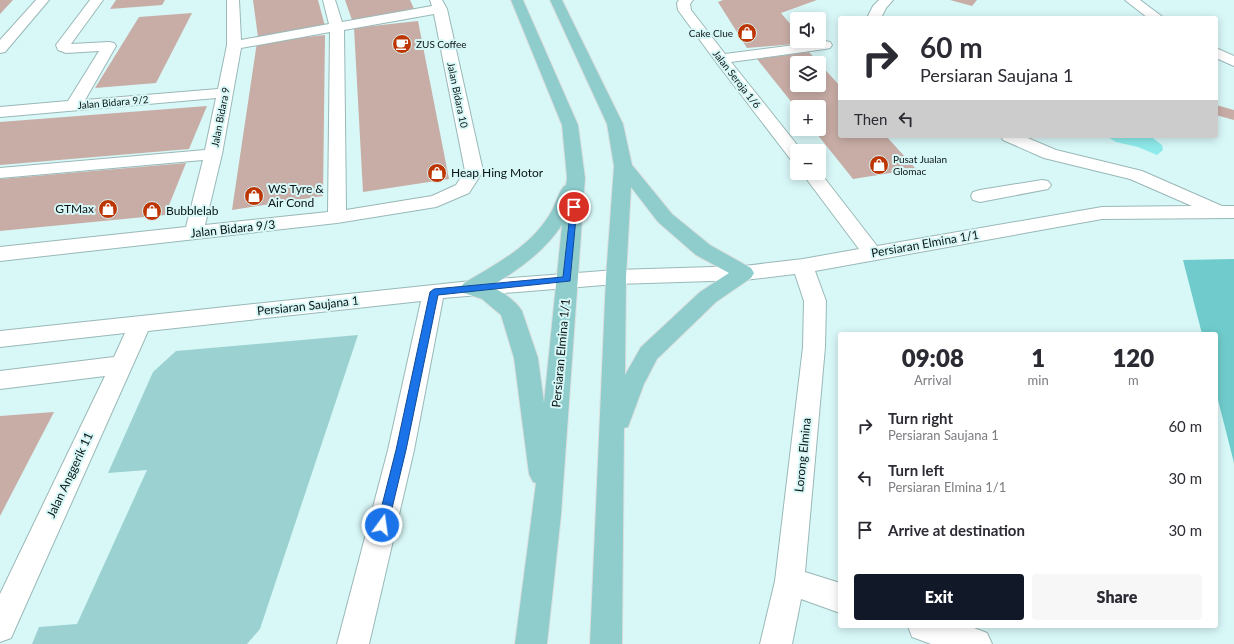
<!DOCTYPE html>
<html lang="en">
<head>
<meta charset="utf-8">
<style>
  :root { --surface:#fff; --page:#f7f7f7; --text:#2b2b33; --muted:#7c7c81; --accent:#111827 }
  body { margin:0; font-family:Lato,sans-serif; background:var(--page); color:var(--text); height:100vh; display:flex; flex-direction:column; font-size:15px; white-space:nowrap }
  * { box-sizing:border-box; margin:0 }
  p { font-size:13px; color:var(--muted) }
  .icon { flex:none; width:22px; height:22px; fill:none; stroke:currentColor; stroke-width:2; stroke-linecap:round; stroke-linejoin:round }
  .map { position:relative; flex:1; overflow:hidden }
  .drawer { position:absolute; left:838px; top:332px; width:380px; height:296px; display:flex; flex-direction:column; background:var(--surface); border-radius:4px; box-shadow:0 2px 10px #0003 }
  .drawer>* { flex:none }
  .guide { position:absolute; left:838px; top:16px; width:380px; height:122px; border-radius:4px; box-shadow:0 2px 10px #0003; background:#fff; color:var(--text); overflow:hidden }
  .tools { position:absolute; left:790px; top:12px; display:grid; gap:8px }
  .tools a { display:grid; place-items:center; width:36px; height:36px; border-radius:4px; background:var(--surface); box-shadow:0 2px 10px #0003; font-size:20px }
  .pin { position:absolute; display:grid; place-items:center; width:34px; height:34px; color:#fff; margin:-17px; border:2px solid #fff; border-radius:50%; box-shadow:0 1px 4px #0007 }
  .me { position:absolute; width:44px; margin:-22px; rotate:14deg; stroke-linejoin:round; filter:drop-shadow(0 0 3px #0008) }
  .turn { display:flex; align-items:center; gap:14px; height:84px; padding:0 16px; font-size:18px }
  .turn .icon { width:52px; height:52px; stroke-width:2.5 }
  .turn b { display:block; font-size:28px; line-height:34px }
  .then { display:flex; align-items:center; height:38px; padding:0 16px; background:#0003; gap:8px; font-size:15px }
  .eta { display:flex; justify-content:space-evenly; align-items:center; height:68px; text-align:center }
  .eta b { font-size:24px; font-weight:800; line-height:28px }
  .action { display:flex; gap:8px; margin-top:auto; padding:8px 16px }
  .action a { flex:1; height:46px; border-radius:4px; background:var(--accent); color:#fff; font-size:16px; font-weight:800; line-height:46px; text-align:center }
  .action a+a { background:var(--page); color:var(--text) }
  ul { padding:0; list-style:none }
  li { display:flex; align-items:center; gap:12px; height:52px; padding:0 16px }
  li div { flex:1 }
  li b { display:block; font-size:15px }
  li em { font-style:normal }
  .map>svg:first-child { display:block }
  .green { fill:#9bd2d1 }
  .forest { fill:#70cccc }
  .water { fill:#8eeaea }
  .building { fill:#c8ada6 }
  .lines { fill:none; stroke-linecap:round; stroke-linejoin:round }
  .minor-casing { stroke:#99b8b7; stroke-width:2 }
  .major-casing { stroke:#dddede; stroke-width:2 }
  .minor { fill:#fff; fill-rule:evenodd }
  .major { fill:#8fcdcd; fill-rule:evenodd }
  .route { fill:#1a73e8; stroke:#114b97 }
  .labels { text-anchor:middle; stroke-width:4; stroke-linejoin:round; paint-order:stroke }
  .far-poi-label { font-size:10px; fill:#0a1515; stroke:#d8f7f7; text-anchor:start }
  .far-street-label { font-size:10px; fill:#0a1515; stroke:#d8f7f7 }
  .poi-label { font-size:12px; fill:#0a1515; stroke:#d8f7f7; text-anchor:start }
  .street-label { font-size:12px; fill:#0a1515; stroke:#d8f7f7 }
</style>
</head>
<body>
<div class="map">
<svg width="1234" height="644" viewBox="0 0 1234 644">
  <rect width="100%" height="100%" fill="#d8f7f7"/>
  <path class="green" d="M358,335L260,629L247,644H32L39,627L77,624L147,470L108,473L153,372L176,351Z"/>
  <path class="forest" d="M1234,259V463L1216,392V334H1202L1183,260Z"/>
  <path class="water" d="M1106,136H1150L1162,145L1163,150L1157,155L1138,147L1116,142Z"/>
  <g class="building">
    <path d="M0,0H13L0,14Z"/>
    <path d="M116,0H165L162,5L110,9Z"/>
    <path d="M253,0H318L325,26L258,37Z"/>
    <path d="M345,0H410L415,11L352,20Z"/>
    <path d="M723,0H817L781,13L797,32V41H805L806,43L747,48L718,2Z"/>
    <path d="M950,0H977L972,6Z"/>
    <path d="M192,13L156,83L95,88L139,17Z"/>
    <path d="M418,21L449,179L363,192L354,28Z"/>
    <path d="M325,35L323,196L232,210L257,42Z"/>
    <path d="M809,52L819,63H797V85H819V63L840,86V136H886L916,169L853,179L813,129H819V107H797V109L757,59Z"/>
    <path d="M1216,105L1234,110V120L1216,115Z"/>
    <path d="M207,106L189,149L0,165V122Z"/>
    <path d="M186,163L165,215L0,231V179Z"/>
    <path d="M54,412L0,516V416Z"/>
  </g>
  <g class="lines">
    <g class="minor-casing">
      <g id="minor">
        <path d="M36,0H49L5,52L0,53V40Z"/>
        <path d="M90,0H103L71,44L109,42L114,43L116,46L85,100L218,89L227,45V0H239L241,40L329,24L323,0H335L342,22L432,6L430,0H442L447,9L483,171L469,193L436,207L337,223L0,261V247L186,227L203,160L0,178V168L205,150L216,98L0,117V107L68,101L99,51L66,53L58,50L56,45ZM434,14L465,171L456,185L432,196L346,210L344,30ZM330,32L328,212L205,225L222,154L241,48Z"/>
        <path d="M679,0H693L690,4L691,10L725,54L825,41L830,42L832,45L830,48L825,49L731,62L802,151H797V161L791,160L716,62L678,10L677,3Z"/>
        <path d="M879,0H893L886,8L881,18H867L873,6Z"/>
        <path d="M1125,0H1140L1164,18H1148Z"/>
        <path d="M1216,48L1234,56V66L1216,58Z"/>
        <path d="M1001,136H1023L1056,150L1142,171L1222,206H1234V218L1102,219L815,271L826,301L825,347L805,572L840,583V613L801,599L792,644H760L775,581L803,347L804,301L795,274L744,280L616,284L443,298L414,450L369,644H337L388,450L421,301L148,331L11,638L0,642V594L105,376L0,389V371L114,357L125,333L0,347V331L471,281L616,270L744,266L803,259L859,249L802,173H819V171L877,246L1102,207L1192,206L1130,179L1044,158L1003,140Z"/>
        <path d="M1042,180L1048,181L1051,185L1048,189L980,202L973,200L971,196L973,192L980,190Z"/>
        <path d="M908,626H969L987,633L992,644H931L912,637Z"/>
      </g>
    </g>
    <g class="major-casing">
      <g id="major">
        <path d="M511,0H523L578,125L585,178L561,515L547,644H515L536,483L533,482L529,474L514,358L501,315L482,299L464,293L460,288L464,283C493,266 526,249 546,220C553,211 556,200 561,190L564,186L566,185L567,178L562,125ZM562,225L544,403L538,358L522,311C516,301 501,290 490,287C518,270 544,252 562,225Z"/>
        <path d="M550,0H562L623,124L632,165L672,214L710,245L751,268L754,273L751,278L716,302L657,359L644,384L628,427L624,428L622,644H590L606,277L614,166L607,124ZM631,187L658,222L696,255L729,273L700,292L641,347L625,375L626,277Z"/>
      </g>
    </g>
    <use href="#minor" class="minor"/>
    <use href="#major" class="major"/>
  </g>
  <path class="route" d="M571,205H576L577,207L570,281L438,295L406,450L388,525L386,528L382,530L378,528L377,525L396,450L430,292L434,289L563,277Z"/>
  <defs>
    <g id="shop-disc" transform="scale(1)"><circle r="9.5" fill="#be3504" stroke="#d8f7f7"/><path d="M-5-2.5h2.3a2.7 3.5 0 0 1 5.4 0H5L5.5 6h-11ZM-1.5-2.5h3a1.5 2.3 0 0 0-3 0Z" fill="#fff"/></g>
    <g id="cafe-disc" transform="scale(1)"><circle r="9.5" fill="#be3504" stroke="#d8f7f7"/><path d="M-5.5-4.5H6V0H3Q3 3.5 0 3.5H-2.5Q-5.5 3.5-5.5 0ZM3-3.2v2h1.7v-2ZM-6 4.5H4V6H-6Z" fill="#fff"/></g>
  </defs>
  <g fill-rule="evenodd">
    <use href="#shop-disc" x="747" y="33"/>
    <use href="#cafe-disc" x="402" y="44"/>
    <use href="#shop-disc" x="879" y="165"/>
    <use href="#shop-disc" x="437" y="173"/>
    <use href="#shop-disc" x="254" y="196"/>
    <use href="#shop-disc" x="108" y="209"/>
    <use href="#shop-disc" x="152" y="211"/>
  </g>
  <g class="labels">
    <g class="far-poi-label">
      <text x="733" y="37" text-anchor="end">Cake Clue</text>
      <text x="416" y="48">ZUS Coffee</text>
      <text x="893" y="163">Pusat Jualan<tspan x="893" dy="12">Glomac</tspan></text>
    </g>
    <g class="far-street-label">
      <text transform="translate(737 79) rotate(52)" y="4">Jalan Seroja 1/6</text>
      <text transform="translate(458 95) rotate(78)" y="4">Jalan Bidara 10</text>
      <text transform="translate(113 102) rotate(-5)" y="4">Jalan Bidara 9/2</text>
      <text transform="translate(220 117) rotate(-79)" y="4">Jalan Bidara 9</text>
    </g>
    <g class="poi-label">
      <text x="451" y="177">Heap Hing Motor</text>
      <text x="268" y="193">WS Tyre &amp;<tspan x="268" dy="14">Air Cond</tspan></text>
      <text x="94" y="213" text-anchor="end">GTMax</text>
      <text x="166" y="215">Bubblelab</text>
    </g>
    <g class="street-label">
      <text transform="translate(233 229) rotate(-6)" y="4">Jalan Bidara 9/3</text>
      <text transform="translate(925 244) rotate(-10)" y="4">Persiaran Elmina 1/1</text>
      <text transform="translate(308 306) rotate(-6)" y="4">Persiaran Saujana 1</text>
      <text transform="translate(561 353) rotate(-85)" y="4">Persiaran Elmina 1/1</text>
      <text transform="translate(803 455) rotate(-84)" y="4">Lorong Elmina</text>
      <text transform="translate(70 475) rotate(-65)" y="4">Jalan Anggerik 11</text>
    </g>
  </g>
</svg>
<div class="tools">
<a><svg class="icon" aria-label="sound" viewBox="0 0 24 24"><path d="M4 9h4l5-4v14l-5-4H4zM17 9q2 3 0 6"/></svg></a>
<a><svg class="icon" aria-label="layers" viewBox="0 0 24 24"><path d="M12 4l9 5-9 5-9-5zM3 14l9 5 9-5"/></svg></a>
<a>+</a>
<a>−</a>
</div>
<div class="pin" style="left:574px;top:207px;background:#d93025"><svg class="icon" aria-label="arrive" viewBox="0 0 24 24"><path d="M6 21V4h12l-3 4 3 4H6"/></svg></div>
<svg class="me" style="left:382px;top:525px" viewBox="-20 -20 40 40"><circle r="17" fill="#1a73e8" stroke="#fff" stroke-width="3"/><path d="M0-11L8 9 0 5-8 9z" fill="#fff"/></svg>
<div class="guide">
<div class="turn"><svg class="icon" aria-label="right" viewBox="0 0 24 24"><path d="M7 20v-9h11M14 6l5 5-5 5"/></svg><div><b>60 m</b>Persiaran Saujana 1</div></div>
<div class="then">Then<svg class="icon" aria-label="left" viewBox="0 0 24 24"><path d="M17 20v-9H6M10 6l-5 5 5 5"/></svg></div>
</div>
<section class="drawer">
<div class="eta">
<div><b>09:08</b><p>Arrival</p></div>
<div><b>1</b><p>min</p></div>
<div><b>120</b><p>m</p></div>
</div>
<ul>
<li><svg class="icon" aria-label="right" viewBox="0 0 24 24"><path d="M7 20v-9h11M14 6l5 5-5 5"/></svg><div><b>Turn right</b><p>Persiaran Saujana 1</p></div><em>60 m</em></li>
<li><svg class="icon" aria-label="left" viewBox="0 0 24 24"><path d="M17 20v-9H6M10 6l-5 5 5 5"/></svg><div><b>Turn left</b><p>Persiaran Elmina 1/1</p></div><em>30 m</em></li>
<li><svg class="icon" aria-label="arrive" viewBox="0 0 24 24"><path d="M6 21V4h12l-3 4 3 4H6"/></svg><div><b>Arrive at destination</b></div><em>30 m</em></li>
</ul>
<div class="action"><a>Exit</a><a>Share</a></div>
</section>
</div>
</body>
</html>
